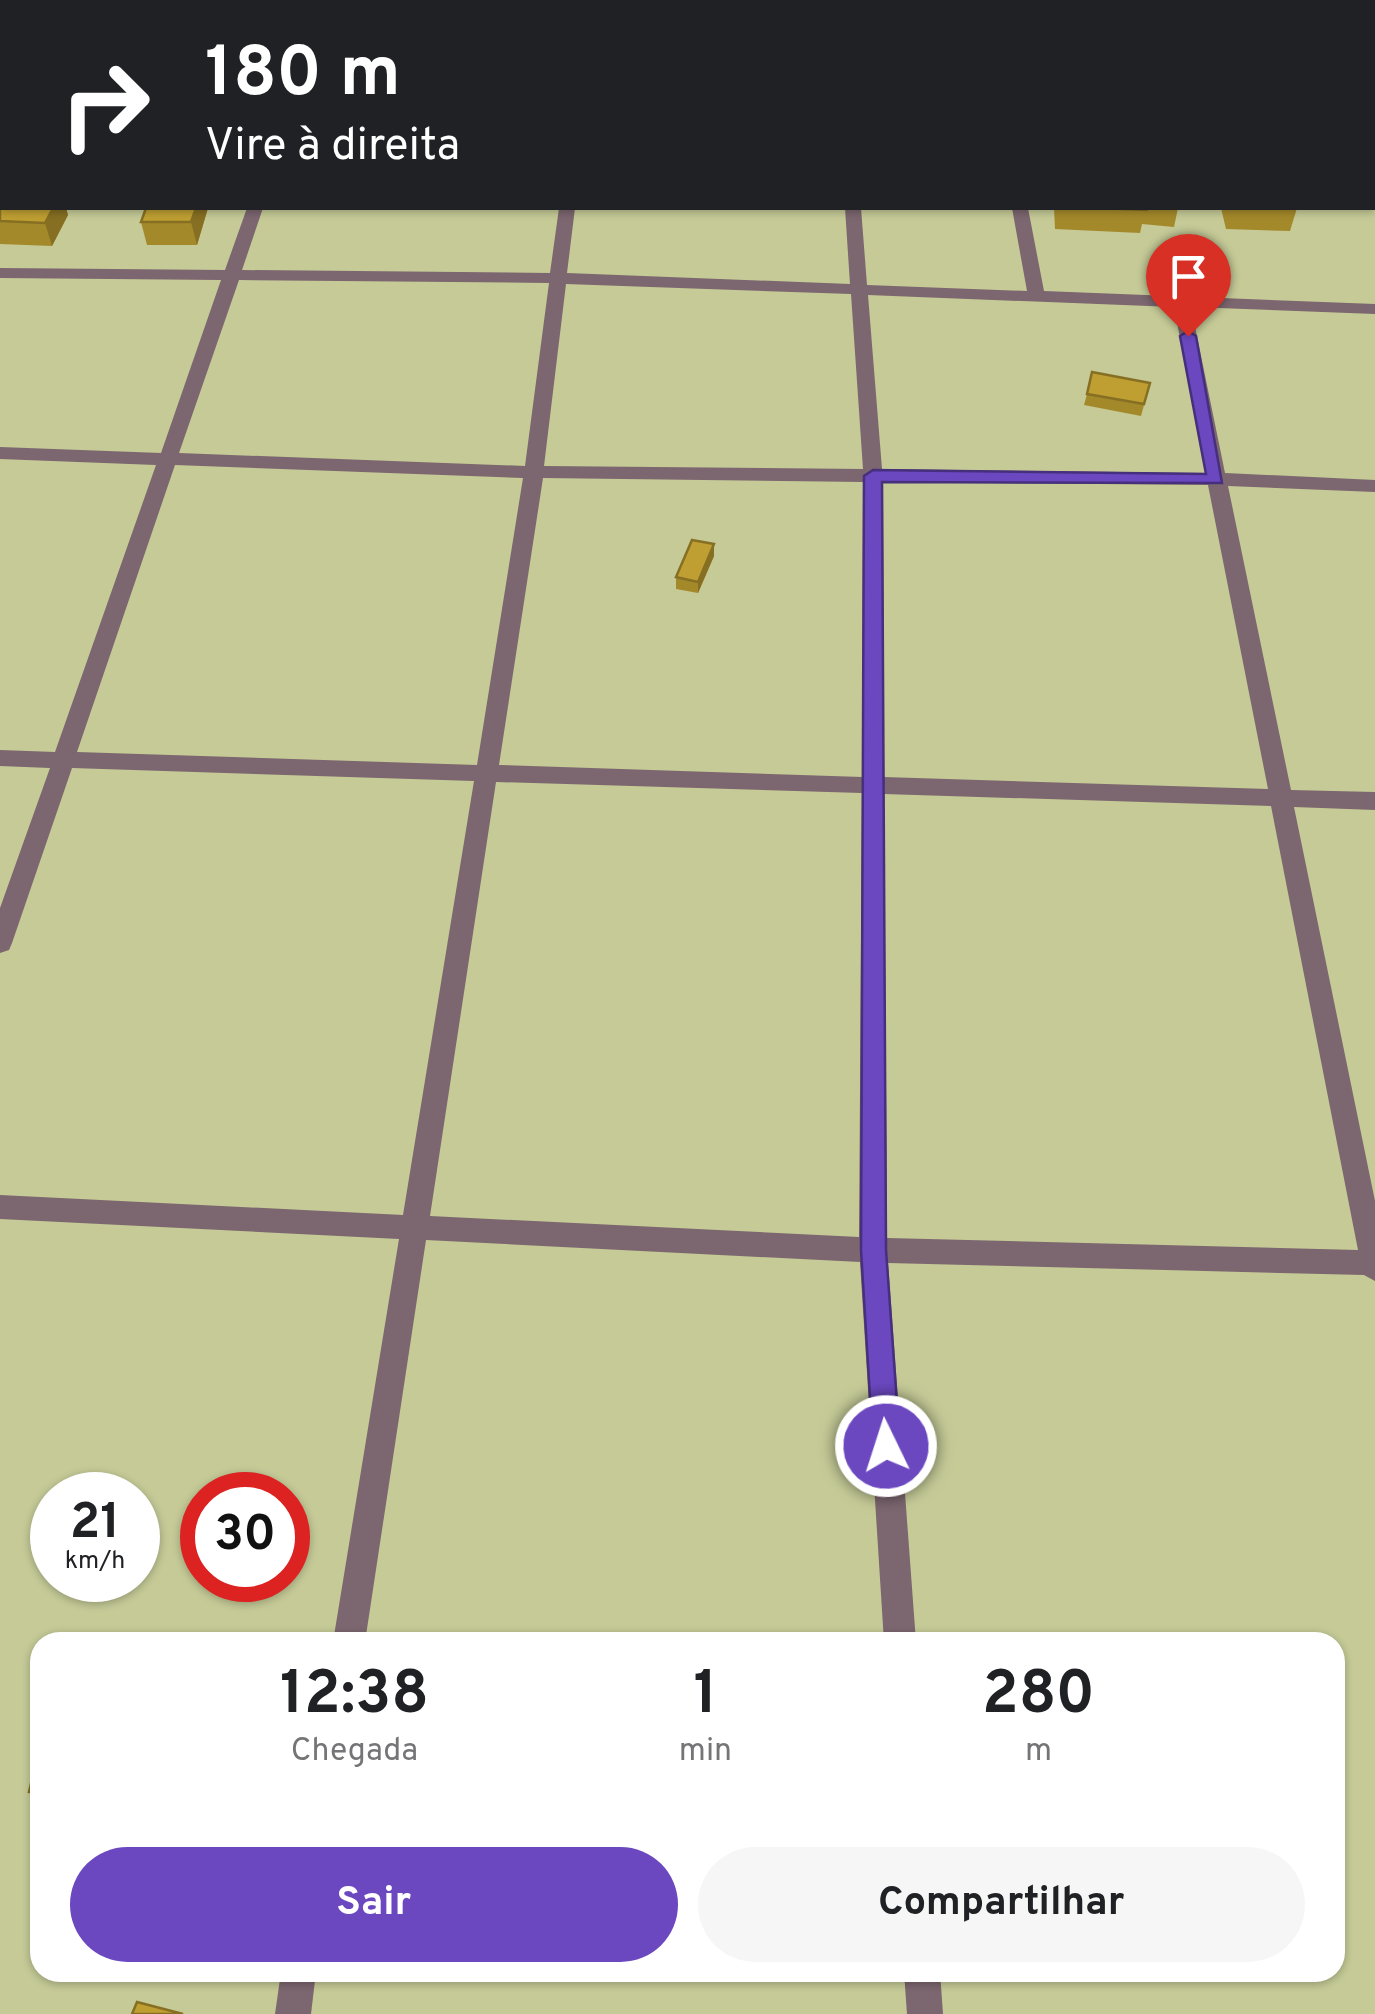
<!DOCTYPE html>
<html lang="pt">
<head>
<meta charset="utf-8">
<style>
  :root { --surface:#fff; --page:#f6f6f6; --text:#202124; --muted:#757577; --accent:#6b48c0 }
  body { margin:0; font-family:Overpass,sans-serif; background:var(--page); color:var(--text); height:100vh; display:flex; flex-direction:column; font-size:38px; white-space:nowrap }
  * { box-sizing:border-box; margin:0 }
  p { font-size:32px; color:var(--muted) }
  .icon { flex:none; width:55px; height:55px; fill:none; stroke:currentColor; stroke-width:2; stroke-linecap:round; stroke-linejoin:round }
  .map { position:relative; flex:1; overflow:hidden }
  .sheet { position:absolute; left:30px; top:1632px; width:1315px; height:350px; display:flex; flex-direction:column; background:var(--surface); border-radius:30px; box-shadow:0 2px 8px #0004 }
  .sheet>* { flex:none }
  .banner { position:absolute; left:0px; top:0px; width:1375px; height:210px; box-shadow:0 2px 8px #0004; background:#202124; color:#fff; overflow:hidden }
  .speed { position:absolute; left:30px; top:1472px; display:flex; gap:20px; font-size:50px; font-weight:700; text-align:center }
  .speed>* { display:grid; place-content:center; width:130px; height:130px; border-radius:50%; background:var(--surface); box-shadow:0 2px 8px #0004; line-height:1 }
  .speed small { font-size:25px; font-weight:400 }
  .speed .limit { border:15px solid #d22; background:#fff; color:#111 }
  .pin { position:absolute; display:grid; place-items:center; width:85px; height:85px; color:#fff; margin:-102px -42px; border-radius:50% 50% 50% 0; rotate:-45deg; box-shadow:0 0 10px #0007 }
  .pin .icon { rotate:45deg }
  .me { position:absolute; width:110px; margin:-55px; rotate:356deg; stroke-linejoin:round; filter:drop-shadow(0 0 8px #0008) }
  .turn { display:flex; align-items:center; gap:35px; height:210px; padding:0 40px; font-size:45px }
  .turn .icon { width:130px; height:130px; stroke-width:2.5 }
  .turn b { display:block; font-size:70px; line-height:85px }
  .eta { display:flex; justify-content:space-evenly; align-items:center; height:170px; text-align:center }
  .eta b { font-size:60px; font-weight:700; line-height:70px }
  .action { display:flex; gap:20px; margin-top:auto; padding:20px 40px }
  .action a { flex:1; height:115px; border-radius:60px; background:var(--accent); color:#fff; font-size:40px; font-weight:700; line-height:115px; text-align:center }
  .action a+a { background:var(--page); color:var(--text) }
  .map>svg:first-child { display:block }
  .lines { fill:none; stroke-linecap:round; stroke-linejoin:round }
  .minor { fill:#7c666f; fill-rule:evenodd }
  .wall { fill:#a4892b }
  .shaded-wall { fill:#866f23 }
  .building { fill:#bf9f32; stroke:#866f23; stroke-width:2.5 }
  .route { fill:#6b48c0; stroke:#462f7d; stroke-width:2.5 }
</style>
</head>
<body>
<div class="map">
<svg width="1375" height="2014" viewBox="0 0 1375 2014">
  <rect width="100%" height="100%" fill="#c5ca97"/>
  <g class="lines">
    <g class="minor">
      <path d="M765,0H792L793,2H767Z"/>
      <rect x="867" y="0" width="14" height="2"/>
      <rect x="1035" y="0" width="14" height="2"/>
      <path d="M1196,0H1210L1211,2H1197Z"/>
      <rect x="1372" y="64" width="3" height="10"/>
      <path d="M247,208H263L242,270L550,273L559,208H575L567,273L850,284L845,208H861L867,285L1027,291L1012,208H1028L1044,291L1375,304V314L1191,307L1225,473L1375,480V492L1228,486L1291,790L1375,792V810L1294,807L1375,1201V1281L1364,1275L888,1263L916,1642H884L860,1262L426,1240L365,1642H333L399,1239L0,1219V1195L403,1215L474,781L72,768L12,943L9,950L0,953V908L50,768L0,766V750L55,752L156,465L0,459V447L161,453L221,280L0,278V268L225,270ZM239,280L549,283L525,466L179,453ZM566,284L851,294L863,469L544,466ZM868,295L1174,307L1206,473L882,469ZM175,465L523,478L477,765L77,752ZM543,478L863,482L862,777L499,765ZM883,482L1208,485L1268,789L884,777ZM496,782L862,793L859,1237L430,1216ZM884,794L1271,806L1358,1250L887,1238Z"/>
      <path d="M281,1972H316L311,2014H275Z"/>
      <path d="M904,1972H940L943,2014H907Z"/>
    </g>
  </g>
  <g class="wall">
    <path d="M653,0H722L721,2H653Z"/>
    <path d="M897,0H949V2H896Z"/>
    <path d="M964,0H1034V2H965Z"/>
    <path d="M1066,0H1192L1191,2H1066Z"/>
    <path d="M1228,0H1299L1298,2H1229Z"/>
    <path d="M1304,0H1366L1365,2H1304Z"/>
    <path d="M1372,110H1375V179L1372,178Z"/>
    <path d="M0,190L2,208H66L68,215L52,246L0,244Z"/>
    <path d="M146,208H208L197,245H147L141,222Z"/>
    <path d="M1054,208H1178L1174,227L1142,224L1140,233L1055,229Z"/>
    <path d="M1221,208H1297L1290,231L1226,229Z"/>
    <path d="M1150,383L1141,416L1084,405L1087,394Z"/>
    <path d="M714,556L698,593L676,589V577Z"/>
  </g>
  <g class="shaded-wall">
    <path d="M53,208H66L68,215L52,246L45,223Z"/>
    <path d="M196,208H208L197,245L191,222Z"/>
    <path d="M714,544V556L698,593V582Z"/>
  </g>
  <g class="building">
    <path d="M725,0H775L773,2H723Z"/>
    <path d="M808,0H834L844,2H805Z"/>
    <rect x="1120" y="0" width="48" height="2"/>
    <path d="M1237,0H1287L1288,2H1238Z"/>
    <rect x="1372" y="110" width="3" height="45"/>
    <path d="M0,190H2V208H53L45,223L0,221Z"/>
    <path d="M146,208H196L191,222H141Z"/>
    <path d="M1095,208H1145L1146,210Z"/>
    <path d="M1092,372L1150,383L1144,404L1087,394Z"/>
    <path d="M692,540L714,544L698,582L676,577Z"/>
    <path d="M40,1746V1793L29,1792Z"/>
    <path d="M137,2002L183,2014H132Z"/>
  </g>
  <path class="route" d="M1188,331L1196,336L1222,483L882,482L886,1250L900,1446L896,1455L886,1459L877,1455L873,1446L861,1250L864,476L873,470L1206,474L1180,336Z"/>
</svg>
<div class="speed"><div>21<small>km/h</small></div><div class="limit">30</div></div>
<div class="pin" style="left:1188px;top:336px;background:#d93025"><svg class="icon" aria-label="arrive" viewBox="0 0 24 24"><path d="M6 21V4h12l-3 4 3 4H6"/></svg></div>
<svg class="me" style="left:886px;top:1446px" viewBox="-20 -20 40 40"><circle r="17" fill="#6b48c0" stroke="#fff" stroke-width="3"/><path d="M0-11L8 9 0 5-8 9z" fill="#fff"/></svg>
<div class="banner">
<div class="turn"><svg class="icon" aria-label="right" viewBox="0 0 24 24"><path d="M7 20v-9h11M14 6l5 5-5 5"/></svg><div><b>180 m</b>Vire à direita</div></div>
</div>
<section class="sheet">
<div class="eta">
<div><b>12:38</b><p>Chegada</p></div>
<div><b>1</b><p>min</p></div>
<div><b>280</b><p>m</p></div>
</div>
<div class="action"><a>Sair</a><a>Compartilhar</a></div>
</section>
</div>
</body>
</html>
